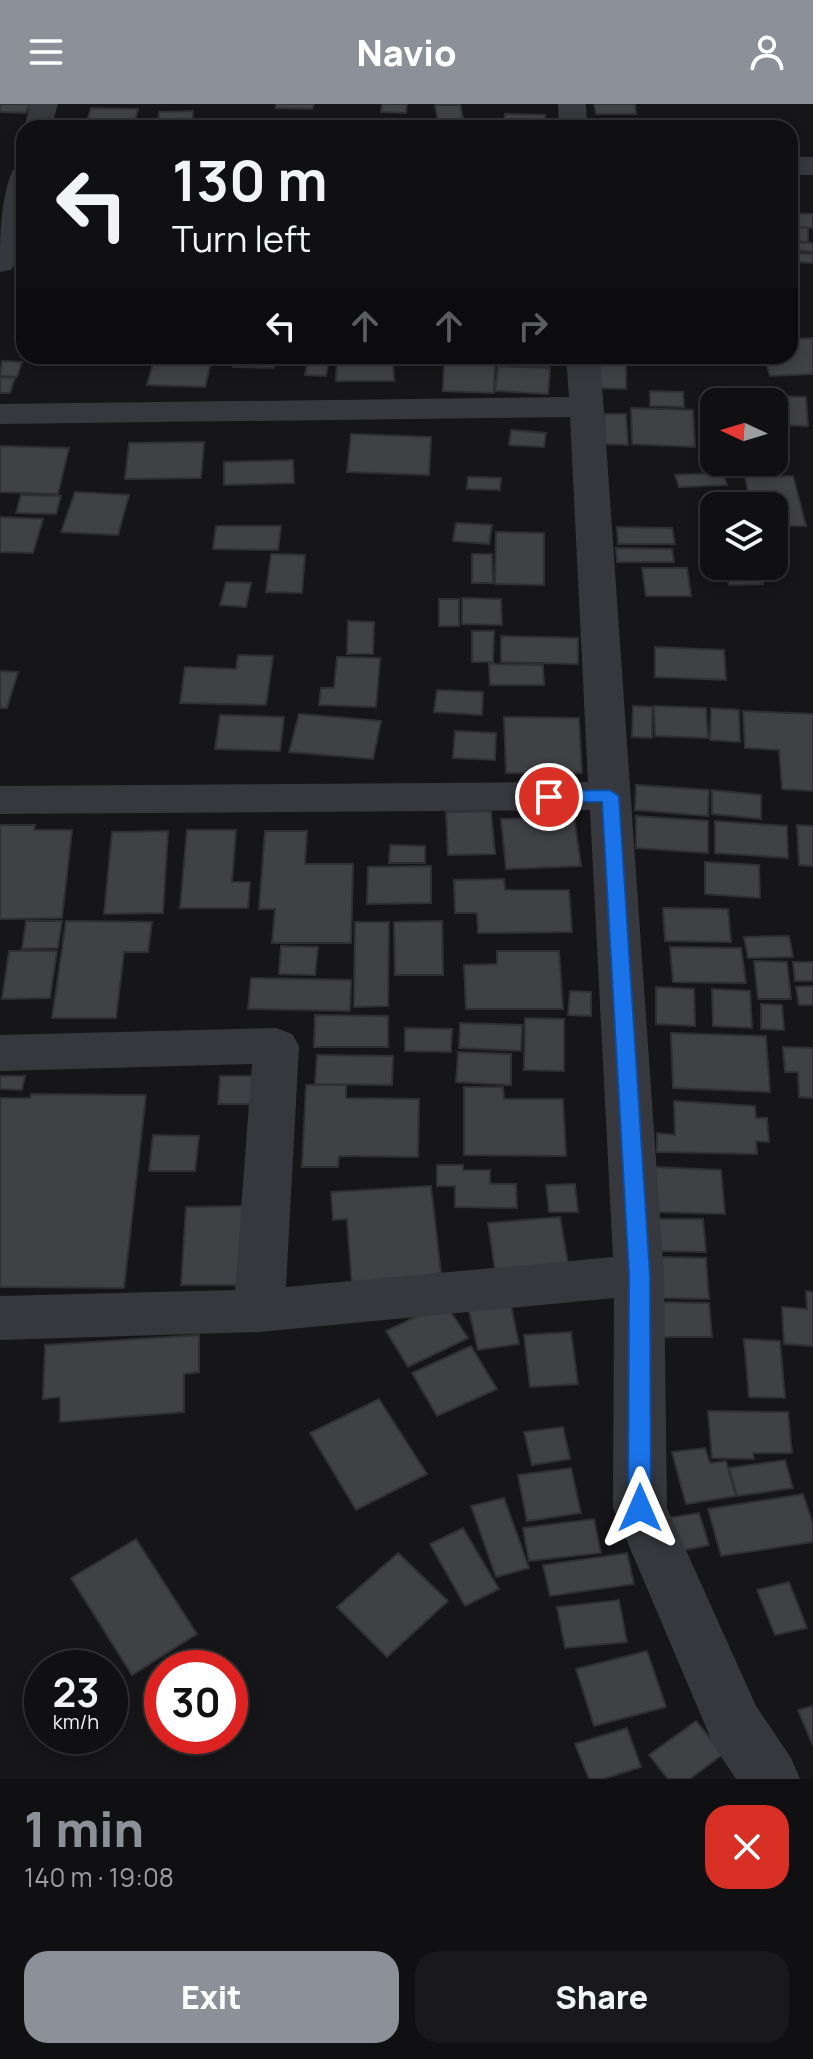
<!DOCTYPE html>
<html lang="en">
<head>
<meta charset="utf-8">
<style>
  :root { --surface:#101012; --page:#19191b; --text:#f1f3f6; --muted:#9c9d9f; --line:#303032; --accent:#8c9099 }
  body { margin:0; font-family:Manrope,sans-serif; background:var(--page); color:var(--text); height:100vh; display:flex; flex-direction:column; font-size:30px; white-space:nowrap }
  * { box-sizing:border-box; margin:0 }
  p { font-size:26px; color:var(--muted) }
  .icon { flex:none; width:44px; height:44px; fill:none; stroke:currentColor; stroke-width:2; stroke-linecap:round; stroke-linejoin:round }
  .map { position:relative; height:1675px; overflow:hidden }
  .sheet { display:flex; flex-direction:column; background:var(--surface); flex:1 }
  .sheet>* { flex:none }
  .banner { position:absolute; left:16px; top:16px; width:782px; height:244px; border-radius:24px; box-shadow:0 4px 12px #0003,0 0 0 2px var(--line); background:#101012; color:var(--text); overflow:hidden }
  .needle { width:52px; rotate:274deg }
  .controls { position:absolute; left:700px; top:284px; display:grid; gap:16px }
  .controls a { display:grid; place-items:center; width:88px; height:88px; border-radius:16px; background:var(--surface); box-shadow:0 4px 12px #0003,0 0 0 2px var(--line); font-size:40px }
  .speed { position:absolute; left:24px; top:1546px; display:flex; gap:16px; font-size:40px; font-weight:700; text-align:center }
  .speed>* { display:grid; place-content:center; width:104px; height:104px; border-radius:50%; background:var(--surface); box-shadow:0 4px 12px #0003,0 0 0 2px var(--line); line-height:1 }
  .speed small { font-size:20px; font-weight:400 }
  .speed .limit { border:12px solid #d22; background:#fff; color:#111 }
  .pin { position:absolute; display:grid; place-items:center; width:68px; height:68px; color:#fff; margin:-34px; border:4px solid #fff; border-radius:50%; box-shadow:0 2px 8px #0007 }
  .me { position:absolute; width:88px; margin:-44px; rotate:0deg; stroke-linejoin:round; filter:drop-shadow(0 0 6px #0008) }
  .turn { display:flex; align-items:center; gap:28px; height:168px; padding:0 24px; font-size:36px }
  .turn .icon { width:104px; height:104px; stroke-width:2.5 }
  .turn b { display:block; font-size:56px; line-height:68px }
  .lanes { display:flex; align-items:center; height:76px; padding:0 24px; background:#0003; justify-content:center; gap:40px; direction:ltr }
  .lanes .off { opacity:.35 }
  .round { display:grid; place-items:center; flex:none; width:84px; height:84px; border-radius:24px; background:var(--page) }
  .head { display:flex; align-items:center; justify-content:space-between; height:136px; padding:0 24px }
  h1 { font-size:48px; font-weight:800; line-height:60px; color:var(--accent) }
  .action { display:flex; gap:16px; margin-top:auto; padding:16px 24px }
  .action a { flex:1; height:92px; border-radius:24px; background:var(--accent); color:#fff; font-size:32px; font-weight:800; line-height:92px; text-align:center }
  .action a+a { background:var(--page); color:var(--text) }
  header { display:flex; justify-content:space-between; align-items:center; height:104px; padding:0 24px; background:var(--accent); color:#fff; font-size:36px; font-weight:800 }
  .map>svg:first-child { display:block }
  .building { fill:#404145; stroke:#303034; stroke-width:2 }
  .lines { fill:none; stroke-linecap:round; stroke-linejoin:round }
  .street { fill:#37383d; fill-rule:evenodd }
  .route { fill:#1a73e8; stroke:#114b97; stroke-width:2 }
</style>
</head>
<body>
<header><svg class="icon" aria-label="menu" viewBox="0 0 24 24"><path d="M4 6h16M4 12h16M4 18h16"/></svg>Navio<svg class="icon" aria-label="person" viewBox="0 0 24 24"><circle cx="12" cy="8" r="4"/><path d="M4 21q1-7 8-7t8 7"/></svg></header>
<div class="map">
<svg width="813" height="1675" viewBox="0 0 813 1675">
  <rect width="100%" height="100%" fill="#161618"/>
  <g class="building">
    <path d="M0,0H30L26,9L0,8Z"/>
    <path d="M276,0H314L312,5L276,4Z"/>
    <path d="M382,0H407L406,9L381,8Z"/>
    <path d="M594,0H635L636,10H596Z"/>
    <path d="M435,1H460L465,23L439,24Z"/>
    <path d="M91,4L138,5L134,21L86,20Z"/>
    <path d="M193,7L192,21L158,22L159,8Z"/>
    <path d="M505,10L545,11L544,24H503Z"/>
    <path d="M790,109L813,110V124L790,123Z"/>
    <path d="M791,123L808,124V138L791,137Z"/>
    <path d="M792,138L813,139V148L792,146Z"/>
    <path d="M793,149L813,150V159L793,158Z"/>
    <path d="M813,234V270L770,272L764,252H790V235Z"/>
    <path d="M72,252H119L118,257L71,255Z"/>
    <path d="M155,252L212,254L205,283L147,281Z"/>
    <path d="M234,252H275L274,264L233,263Z"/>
    <path d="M497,252H549L548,263L496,260Z"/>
    <path d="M337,253H393L394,277H336Z"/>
    <path d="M596,254L626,255V285L595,284Z"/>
    <path d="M308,255H329L326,272L305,271Z"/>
    <path d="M2,257L22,258L17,273L0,272Z"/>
    <path d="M444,257L495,258L494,289L443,287Z"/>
    <path d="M498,262L550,264L548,290L495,287Z"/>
    <path d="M0,273L15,274L10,289H0Z"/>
    <path d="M650,287L683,288L684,303L650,302Z"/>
    <path d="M771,292L806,293L808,322L774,321Z"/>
    <path d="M631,304L693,306L695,343L632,340Z"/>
    <path d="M604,310H626L628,341L605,340Z"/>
    <path d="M511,326L546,329L544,343L509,341Z"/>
    <path d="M351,330L431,333L429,371L347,368Z"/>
    <path d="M204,338L201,374L125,375L129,339Z"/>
    <path d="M0,342L69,344L58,390L0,388Z"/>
    <path d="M293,356L294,379L224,381V358Z"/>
    <path d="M723,358H766L769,367L728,370Z"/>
    <path d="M723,369L727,381L679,383L675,371Z"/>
    <path d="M793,372L806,422H774V402H751L745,373Z"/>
    <path d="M468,373L501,374L500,386L467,385Z"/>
    <path d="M75,388L129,391L118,431L61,428Z"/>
    <path d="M21,391L61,392L56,410L16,409Z"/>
    <path d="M0,413L43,415L33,449L0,448Z"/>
    <path d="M456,419L492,421L489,440L453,437Z"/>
    <path d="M216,422H281L278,446L213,445Z"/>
    <path d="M617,423L672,424L675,440H618Z"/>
    <path d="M496,428L544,429V481L495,480Z"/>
    <path d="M616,444L672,445L674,458H617Z"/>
    <path d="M271,450L305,451L302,489L266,488Z"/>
    <path d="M472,450H492L493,479H472Z"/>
    <path d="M642,464H687L691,492H646Z"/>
    <path d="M759,464L763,480L729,481L725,465Z"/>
    <path d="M226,478L251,479L246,503L220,501Z"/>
    <path d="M462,494L501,495L502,521L462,520Z"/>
    <rect x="439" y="495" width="20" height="27"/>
    <path d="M348,517L374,518L373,550H347Z"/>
    <path d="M472,527H494L493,558H472Z"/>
    <path d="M501,532L578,534V560L501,558Z"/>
    <path d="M655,543L724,546L726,576L655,573Z"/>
    <path d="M238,551L273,552L266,601L180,599L185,563L236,565Z"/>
    <path d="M337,553L380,554L376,603L319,601L321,584H334Z"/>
    <path d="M489,560L543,561L544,581H490Z"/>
    <path d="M0,567L18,568L7,604H0Z"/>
    <path d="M437,586L483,588L482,611L434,608Z"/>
    <path d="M633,602L652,603V634L632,633Z"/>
    <path d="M654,602L706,604L708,634L655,632Z"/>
    <path d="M711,604L739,606L740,638L710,636Z"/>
    <path d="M743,607L813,610V687L782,685L779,646L745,644Z"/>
    <path d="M299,610L381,617L373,655L289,648Z"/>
    <path d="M220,611L284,613L280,647L215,645Z"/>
    <path d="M504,613L579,614L582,669H506Z"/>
    <path d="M455,627L496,629L495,656L453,654Z"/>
    <path d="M636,681L709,686L708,712L635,706Z"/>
    <path d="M712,686L761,691V715L712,710Z"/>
    <path d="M491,707L495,750L448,751L446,708Z"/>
    <path d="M636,712L708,717V749L636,744Z"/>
    <path d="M574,713L581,762L506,765L501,715Z"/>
    <path d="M715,717L787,722L788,754L715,749Z"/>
    <path d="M0,721H35L34,726H72L62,814L0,815Z"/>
    <path d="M797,721L813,722V762L799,761Z"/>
    <path d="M187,726H236L232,778H250L248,804H180Z"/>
    <path d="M168,727L163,809L104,810L112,728Z"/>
    <path d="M265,727H307L305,760H353L351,839H272L275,805H259Z"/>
    <path d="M390,741L425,742V759H389Z"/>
    <path d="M705,758L759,761L760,794L705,790Z"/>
    <path d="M431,762V799L367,800L368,763Z"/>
    <path d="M504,775L505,786H569L572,828L478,829L477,809H455L454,776Z"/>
    <path d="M663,804L728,805L731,838L665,837Z"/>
    <path d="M26,817H62L58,844L22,845Z"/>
    <path d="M66,817L152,818L148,848H124L116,914H52Z"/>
    <path d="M442,817L443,871H395L394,818Z"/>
    <path d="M355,818H389L388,902L354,903Z"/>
    <path d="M789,832L793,853L748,854L744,833Z"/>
    <path d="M281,842L318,843L315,871L279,870Z"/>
    <path d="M670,843L741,844L746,879L673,878Z"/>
    <path d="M9,847H57L50,894L2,895Z"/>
    <path d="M497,847H559L563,905H466L464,861L497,860Z"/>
    <path d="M754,857L787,858L791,895H758Z"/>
    <path d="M793,858H813V877H795Z"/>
    <path d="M251,874L351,876L350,907L248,905Z"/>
    <path d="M813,882V901H799L796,883Z"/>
    <path d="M656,883L694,885L695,922L656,920Z"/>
    <path d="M712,885L750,887L752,924L713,922Z"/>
    <path d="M570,887L591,888V912L568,911Z"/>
    <path d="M761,900L782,901L784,926L761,925Z"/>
    <path d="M315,911L388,912V943H314Z"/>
    <path d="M525,914L564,915V967L524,966Z"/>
    <path d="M460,919L522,921L521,947L459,944Z"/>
    <path d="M405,924L452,925L451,948L405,947Z"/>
    <path d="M671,929L766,932L770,988L673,984Z"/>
    <path d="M783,943L813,944V994L799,993L798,968H785Z"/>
    <path d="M458,948L511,950V981L456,978Z"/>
    <path d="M317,951L393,952L392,981L315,980Z"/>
    <path d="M0,972H25L22,986L0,985Z"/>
    <path d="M220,972H261L259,1000H218Z"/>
    <path d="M306,981H346V994L419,995L418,1053L339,1052L338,1063H302Z"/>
    <path d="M464,983H503L504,995H563L566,1052L464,1051Z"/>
    <path d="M31,990L146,991L124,1184L0,1183V994H30Z"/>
    <path d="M674,997L755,1002L756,1014H767L769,1038L756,1037L757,1050L657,1048V1029L675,1031Z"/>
    <path d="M153,1031L199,1032L195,1067H149Z"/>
    <path d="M437,1061H463V1066H490V1080H516L517,1104L455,1103V1082H437Z"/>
    <path d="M654,1063L721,1066L725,1110L656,1108Z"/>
    <path d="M575,1080L578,1108H549L546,1081Z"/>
    <path d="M431,1082L441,1169L352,1183L347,1115L333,1116L331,1088Z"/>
    <path d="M249,1102L245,1181H181L186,1103Z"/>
    <path d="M560,1113L568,1159L495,1166L488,1119Z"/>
    <path d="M655,1115H703L706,1148L658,1147Z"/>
    <path d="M658,1153L706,1154L709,1195L660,1194Z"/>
    <path d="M806,1187L813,1188V1242L784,1240L782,1203L807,1205Z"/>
    <path d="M509,1192L519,1240L478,1246L467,1198Z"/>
    <path d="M659,1198L709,1199L712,1233H662Z"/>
    <path d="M445,1199L468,1234L408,1263L386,1227Z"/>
    <path d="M571,1228L578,1280L530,1283L524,1231Z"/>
    <path d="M199,1231V1268L184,1270V1308L60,1318V1293L43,1295L45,1241Z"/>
    <path d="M744,1235L780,1237L785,1294L749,1293Z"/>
    <path d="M471,1242L497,1285L437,1312L412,1269Z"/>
    <path d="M379,1295L427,1370L356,1406L310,1329Z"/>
    <path d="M708,1307L788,1308L792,1349H753L754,1355L712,1354Z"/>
    <path d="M563,1323L570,1355L532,1361L524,1328Z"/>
    <path d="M705,1344L710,1359L726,1357L736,1392L686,1400L672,1348Z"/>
    <path d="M785,1356L793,1384L737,1392L729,1364Z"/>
    <path d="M571,1364L581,1409L527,1417L518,1371Z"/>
    <path d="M803,1390L813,1420V1438L721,1452L708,1405Z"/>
    <path d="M504,1394L529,1464L496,1473L471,1402Z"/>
    <path d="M699,1409L709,1441L676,1448L667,1414Z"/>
    <path d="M594,1415L601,1449L529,1457L523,1424Z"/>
    <path d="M463,1424L499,1485L465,1502L430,1440Z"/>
    <path d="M136,1435L197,1530L132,1571L71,1474Z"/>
    <path d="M398,1449L448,1497L387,1553L337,1503Z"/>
    <path d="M627,1449L634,1480L550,1492L543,1461Z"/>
    <path d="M789,1478L807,1524L775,1531L757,1486Z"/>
    <path d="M619,1496L627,1538L565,1544L557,1503Z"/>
    <path d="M647,1547L666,1603L594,1622L576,1565Z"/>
    <path d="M813,1602V1642L798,1606Z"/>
    <path d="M696,1617L723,1650L690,1675H668L649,1651Z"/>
    <path d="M627,1624L641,1663L603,1675H589L575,1640Z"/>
  </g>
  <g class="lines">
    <g class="street">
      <path d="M30,0H58L51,24L24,26Z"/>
      <path d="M558,0H586L587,24H559Z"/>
      <rect x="790" y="53" width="23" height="18"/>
      <path d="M24,63C24,95 30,138 11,166L0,168C0,136 0,94 13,66Z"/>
      <path d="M566,252H600L664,1171L667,1404L756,1602L791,1654L800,1675H736L714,1642L613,1404L614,1194L259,1228L0,1236V1192L235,1186L252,960L0,967V931L276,924L292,930L299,942L286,1183L613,1153L590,706L0,710V682L588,678L570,313L0,320V300L569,293Z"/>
    </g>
  </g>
  <path class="route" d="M610,686L619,692L650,1171L651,1404L648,1411L640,1414L632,1411L628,1404L629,1171L602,698H549L541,693L549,687Z"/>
</svg>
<div class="controls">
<a><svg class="needle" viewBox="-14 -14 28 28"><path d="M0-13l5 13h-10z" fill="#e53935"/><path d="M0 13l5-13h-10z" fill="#9c9d9f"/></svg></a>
<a><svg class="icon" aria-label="layers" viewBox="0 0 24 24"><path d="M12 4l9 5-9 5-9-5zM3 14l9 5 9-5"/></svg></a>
</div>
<div class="speed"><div>23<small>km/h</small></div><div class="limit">30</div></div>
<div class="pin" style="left:549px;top:693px;background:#d93025"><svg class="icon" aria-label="arrive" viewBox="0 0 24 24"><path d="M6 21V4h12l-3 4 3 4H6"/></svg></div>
<svg class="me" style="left:640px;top:1404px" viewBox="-20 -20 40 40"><path d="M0-17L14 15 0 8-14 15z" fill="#1a73e8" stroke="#fff" stroke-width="4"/></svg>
<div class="banner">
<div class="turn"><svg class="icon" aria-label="left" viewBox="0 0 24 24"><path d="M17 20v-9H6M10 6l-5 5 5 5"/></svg><div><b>130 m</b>Turn left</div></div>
<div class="lanes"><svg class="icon" aria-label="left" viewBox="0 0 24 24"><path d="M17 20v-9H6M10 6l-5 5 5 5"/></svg><svg class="icon off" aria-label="ahead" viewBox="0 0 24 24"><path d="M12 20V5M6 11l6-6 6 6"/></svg><svg class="icon off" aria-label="ahead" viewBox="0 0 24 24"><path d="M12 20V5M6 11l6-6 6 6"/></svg><svg class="icon off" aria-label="right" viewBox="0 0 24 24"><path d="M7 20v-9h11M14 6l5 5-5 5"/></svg></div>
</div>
</div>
<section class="sheet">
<div class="head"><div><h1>1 min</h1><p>140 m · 19:08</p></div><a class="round" style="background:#d93025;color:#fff"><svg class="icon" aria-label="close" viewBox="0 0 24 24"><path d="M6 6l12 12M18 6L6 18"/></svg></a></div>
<div class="action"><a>Exit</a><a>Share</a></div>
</section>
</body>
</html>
